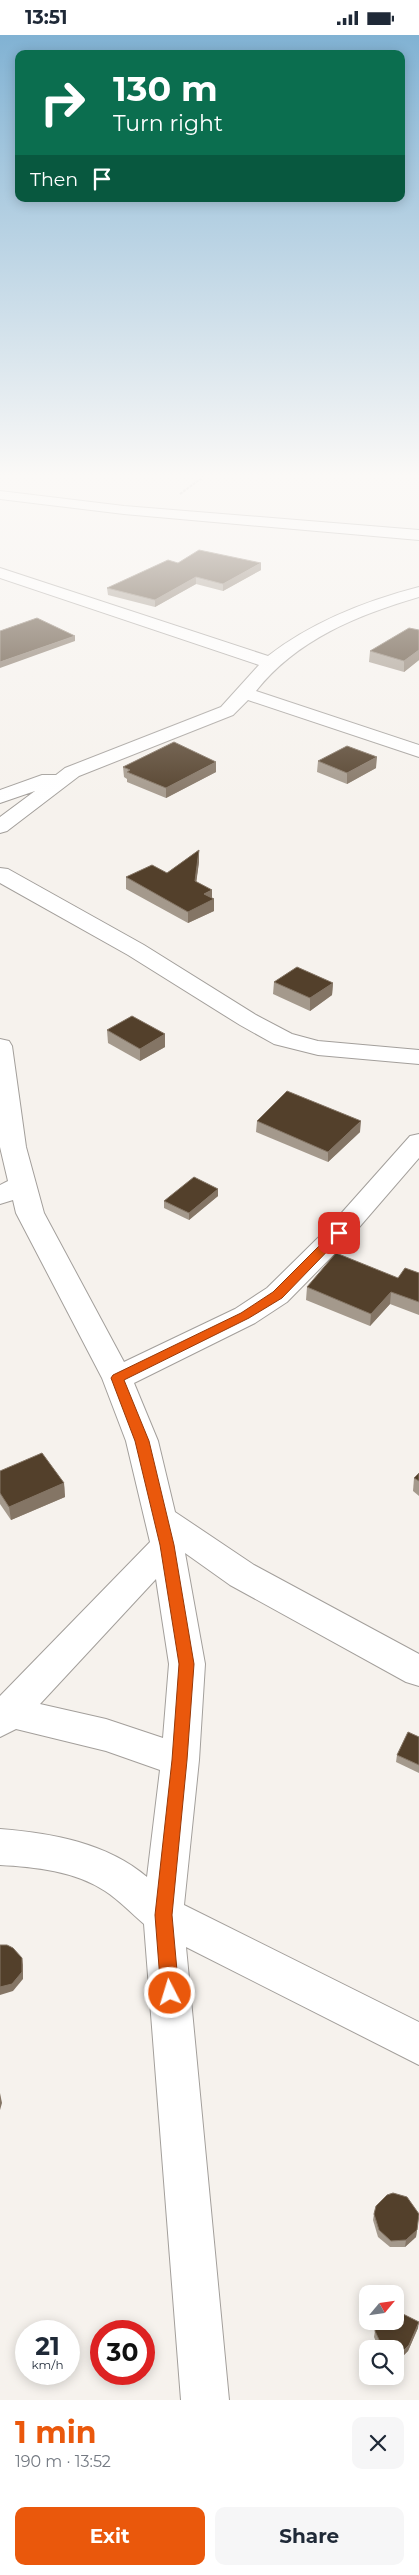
<!DOCTYPE html>
<html lang="en">
<head>
<meta charset="utf-8">
<style>
  :root { --surface:#fff; --page:#f6f6f7; --text:#1f2937; --muted:#747a83; --accent:#ea580c }
  body { margin:0; font-family:Montserrat,sans-serif; background:var(--page); color:var(--text); height:100vh; display:flex; flex-direction:column; font-size:19px; white-space:nowrap }
  * { box-sizing:border-box; margin:0 }
  p { font-size:16px; color:var(--muted) }
  .icon { flex:none; width:28px; height:28px; fill:none; stroke:currentColor; stroke-width:2; stroke-linecap:round; stroke-linejoin:round }
  .map { position:relative; height:2365px; overflow:hidden }
  .details { display:flex; flex-direction:column; background:var(--surface); flex:1 }
  .details>* { flex:none }
  .hud { position:absolute; left:15px; top:15px; width:390px; height:152px; border-radius:10px; box-shadow:0 2px 12px #0003; background:#0b6e4f; color:#fff; overflow:hidden }
  .needle { width:32px; rotate:61deg }
  .buttons { position:absolute; left:359px; top:2250px; display:grid; gap:10px }
  .buttons a { display:grid; place-items:center; width:45px; height:45px; border-radius:10px; background:var(--surface); box-shadow:0 2px 12px #0003; font-size:25px }
  .speed { position:absolute; left:15px; top:2285px; display:flex; gap:10px; font-size:25px; font-weight:700; text-align:center }
  .speed>* { display:grid; place-content:center; width:65px; height:65px; border-radius:50%; background:var(--surface); box-shadow:0 2px 12px #0003; line-height:1 }
  .speed small { font-size:12px; font-weight:400 }
  .speed .limit { border:8px solid #d22; background:#fff; color:#111 }
  .pin { position:absolute; display:grid; place-items:center; width:42px; height:42px; color:#fff; margin:-21px; border-radius:10px; box-shadow:0 2px 8px #0006 }
  .me { position:absolute; width:55px; margin:-28px; rotate:355deg; stroke-linejoin:round; filter:drop-shadow(0 0 4px #0008) }
  .turn { display:flex; align-items:center; gap:18px; height:105px; padding:0 15px; font-size:22px }
  .turn .icon { width:65px; height:65px; stroke-width:2.5 }
  .turn b { display:block; font-size:35px; line-height:42px }
  .then { display:flex; align-items:center; height:48px; padding:0 15px; background:#0003; gap:10px; font-size:19px }
  .round { display:grid; place-items:center; flex:none; width:52px; height:52px; border-radius:10px; background:var(--page) }
  .overview { display:flex; align-items:center; justify-content:space-between; height:85px; padding:0 15px }
  h1 { font-size:30px; font-weight:700; line-height:38px; color:var(--accent) }
  .primary-button { display:flex; gap:10px; margin-top:auto; padding:10px 15px }
  .primary-button a { flex:1; height:58px; border-radius:10px; background:var(--accent); color:#fff; font-size:20px; font-weight:700; line-height:58px; text-align:center }
  .primary-button a+a { background:var(--page); color:var(--text) }
  .status { display:flex; justify-content:space-between; align-items:center; height:35px; padding:0 25px; background:var(--surface); direction:ltr }
  .status svg { height:14px; fill:currentColor }
  .map>svg:first-child { display:block }
  .lines { fill:none; stroke-linecap:round; stroke-linejoin:round }
  .minor-casing { stroke:#a39f9b; stroke-width:2 }
  .path { stroke:#aaa7a3; stroke-width:2; stroke-dasharray:3 1; stroke-linecap:butt }
  .minor { fill:#fff; fill-rule:evenodd }
  .wall { fill:#a4998c }
  .shaded-wall { fill:#847565 }
  .building { fill:#53402b; stroke:#847565 }
  .route { fill:#ea580c; stroke:#983908 }
</style>
</head>
<body>
<div class="status"><b>13:51</b><svg viewBox="0 0 49 12"><path d="M0 12V9h3v3zM5 12V6h3v6zM10 12V3h3v9zM15 12V0h3v12zM26 1h20v11H26zM47 4h2v5h-2z"/></svg></div>
<div class="map">
<svg width="419" height="2365" viewBox="0 0 419 2365">
  <rect width="100%" height="100%" fill="#f6f2ed"/>
  <g class="lines">
    <g class="minor-casing">
      <g id="minor">
        <path d="M0,456L124,471L419,495V505L124,479L0,464Z"/>
        <path d="M0,533L268,621C312,587 365,566 419,552V562C358,580 297,604 256,656L419,710V722L248,665L233,680L79,741L7,796L0,798V782L35,756L0,768V755L42,740H56L65,733L221,672L259,630L0,543Z"/>
        <path d="M0,833L8,834L144,910L256,980L292,999L318,1006L419,1015V1029L318,1020L274,1009L240,990L128,920L0,848Z"/>
        <path d="M0,1004L9,1006L12,1011L26,1112L44,1178L124,1327L235,1274L267,1253L329,1192L410,1101L419,1099V1123L349,1204L287,1267L255,1288L134,1348L158,1406L175,1477L254,1530L419,1619V1651L406,1647L230,1550L185,1518L205,1629L199,1725L184,1870L419,1987V2030L186,1912L229,2365H181L144,1889C131,1878 119,1865 105,1856C75,1836 35,1832 0,1830V1794C52,1798 107,1808 147,1842L160,1735L106,1716L16,1694L0,1702V1661L150,1507L126,1406L102,1343L16,1178L13,1165L0,1169V1150L8,1146L0,1112ZM156,1544L169,1629L163,1703L106,1684L40,1669Z"/>
      </g>
    </g>
    <path class="path" d="M180,459L203,442"/>
    <use href="#minor" class="minor"/>
  </g>
  <g class="wall">
    <path d="M178,528L261,535L223,556L196,549L155,572L108,560L107,553Z"/>
    <path d="M419,595V625L404,637L369,627L370,616Z"/>
    <path d="M318,726L376,733L347,749L317,737Z"/>
    <path d="M123,732L216,737L166,763L127,747V744L124,742Z"/>
    <path d="M199,815V827L196,847L212,863L214,864V876L188,888L126,854V842L167,838Z"/>
    <path d="M274,947L333,948L332,960L310,976L273,959Z"/>
    <path d="M107,995L165,999V1012L140,1026L108,1008Z"/>
    <path d="M257,1086L360,1097L328,1127L256,1097Z"/>
    <path d="M218,1154V1161L189,1185L164,1173V1166Z"/>
    <path d="M419,1238V1280L390,1269L370,1291L306,1265L307,1252L398,1243Z"/>
    <path d="M0,1436L64,1448L65,1462L11,1485L0,1469Z"/>
    <path d="M419,1438V1461L413,1456L414,1443Z"/>
    <path d="M419,1702V1738L396,1727L397,1720Z"/>
    <path d="M374,2179L417,2195L416,2202L405,2212H390L378,2202L373,2185Z"/>
    <path d="M376,2289L418,2293L408,2316L403,2321L395,2322V2314H379L374,2302Z"/>
  </g>
  <g class="shaded-wall">
    <path d="M261,528V535L223,556V549Z"/>
    <path d="M196,542V549L155,572V565Z"/>
    <path d="M75,601V606L0,633V627Z"/>
    <path d="M419,615V625L404,637V626Z"/>
    <path d="M377,722L376,733L347,749V738Z"/>
    <path d="M216,727V737L166,763V753Z"/>
    <path d="M199,815V827L195,857V846Z"/>
    <path d="M212,855V865L214,864V876L188,888V877L204,859Z"/>
    <path d="M333,948L332,960L310,976V963Z"/>
    <path d="M165,999V1012L140,1026V1014Z"/>
    <path d="M361,1086L360,1097L328,1127V1117Z"/>
    <path d="M218,1154V1161L189,1185V1178Z"/>
    <path d="M391,1257L390,1269L370,1291L371,1279Z"/>
    <path d="M64,1448L65,1462L11,1485L9,1472Z"/>
    <path d="M22,1923L23,1930V1944L13,1956L0,1960V1952Z"/>
    <path d="M0,2058L2,2068L0,2075Z"/>
    <path d="M417,2195L416,2202L405,2212L406,2205Z"/>
    <path d="M419,2287L418,2293L408,2316L403,2321L404,2315Z"/>
  </g>
  <g class="building">
    <path d="M199,515L261,528L223,549L196,542L155,565L107,553L168,525L178,528Z"/>
    <path d="M37,583L75,601L0,627V596Z"/>
    <path d="M409,593L419,595V615L404,626L370,616Z"/>
    <path d="M174,707L216,727L166,753L127,737L130,735L123,732Z"/>
    <path d="M347,711L377,722L347,738L318,726Z"/>
    <path d="M199,815L195,846L212,855L204,859L214,864L188,877L126,842L152,830L167,838Z"/>
    <path d="M297,932L333,948L310,963L274,947Z"/>
    <path d="M132,981L165,999L140,1014L107,995Z"/>
    <path d="M287,1056L361,1086L328,1117L257,1086Z"/>
    <path d="M194,1142L218,1154L189,1178L164,1166Z"/>
    <path d="M336,1218L398,1243L405,1233L419,1238V1267L391,1257L371,1279L307,1252Z"/>
    <path d="M42,1418L64,1448L9,1472L0,1458V1436Z"/>
    <path d="M419,1438V1446L414,1443Z"/>
    <path d="M408,1697L419,1702V1730L397,1720Z"/>
    <path d="M0,1910H7L13,1913L22,1923V1937L12,1949L0,1952Z"/>
    <path d="M393,2158L407,2162L419,2179L417,2195L406,2205L391,2206L379,2195L374,2179L376,2171L387,2160Z"/>
    <path d="M395,2276L399,2277L419,2287L409,2310L404,2315L395,2316V2314H387L381,2309L375,2296L376,2289L378,2286H395Z"/>
  </g>
  <linearGradient id="sky" x2="0" y2="1"><stop stop-color="#81b2d3"/><stop offset="0.57" stop-color="#fbf9f7"/><stop offset="1" stop-color="#fbf9f7" stop-opacity="0"/></linearGradient>
  <rect width="419" height="773" fill="url(#sky)"/>
  <path class="route" d="M339,1194L343,1195V1200L282,1263L249,1283L124,1345L149,1406L174,1510L194,1629L187,1725L172,1880L179,1958L176,1964L170,1966L164,1964L161,1958L155,1880L172,1725L179,1629L160,1510L135,1406L111,1343L113,1340L241,1278L273,1257L335,1195Z"/>
</svg>
<div class="buttons">
<a><svg class="needle" viewBox="-14 -14 28 28"><path d="M0-13l5 13h-10z" fill="#e53935"/><path d="M0 13l5-13h-10z" fill="#747a83"/></svg></a>
<a><svg class="icon" aria-label="search" viewBox="0 0 24 24"><circle cx="10" cy="10" r="6"/><path d="M15 15l6 6"/></svg></a>
</div>
<div class="speed"><div>21<small>km/h</small></div><div class="limit">30</div></div>
<div class="pin" style="left:339px;top:1198px;background:#d93025"><svg class="icon" aria-label="arrive" viewBox="0 0 24 24"><path d="M6 21V4h12l-3 4 3 4H6"/></svg></div>
<svg class="me" style="left:170px;top:1958px" viewBox="-20 -20 40 40"><circle r="17" fill="#ea580c" stroke="#fff" stroke-width="3"/><path d="M0-11L8 9 0 5-8 9z" fill="#fff"/></svg>
<div class="hud">
<div class="turn"><svg class="icon" aria-label="right" viewBox="0 0 24 24"><path d="M7 20v-9h11M14 6l5 5-5 5"/></svg><div><b>130 m</b>Turn right</div></div>
<div class="then">Then<svg class="icon" aria-label="arrive" viewBox="0 0 24 24"><path d="M6 21V4h12l-3 4 3 4H6"/></svg></div>
</div>
</div>
<section class="details">
<div class="overview"><div><h1>1 min</h1><p>190 m · 13:52</p></div><a class="round"><svg class="icon" aria-label="close" viewBox="0 0 24 24"><path d="M6 6l12 12M18 6L6 18"/></svg></a></div>
<div class="primary-button"><a>Exit</a><a>Share</a></div>
</section>
</body>
</html>
